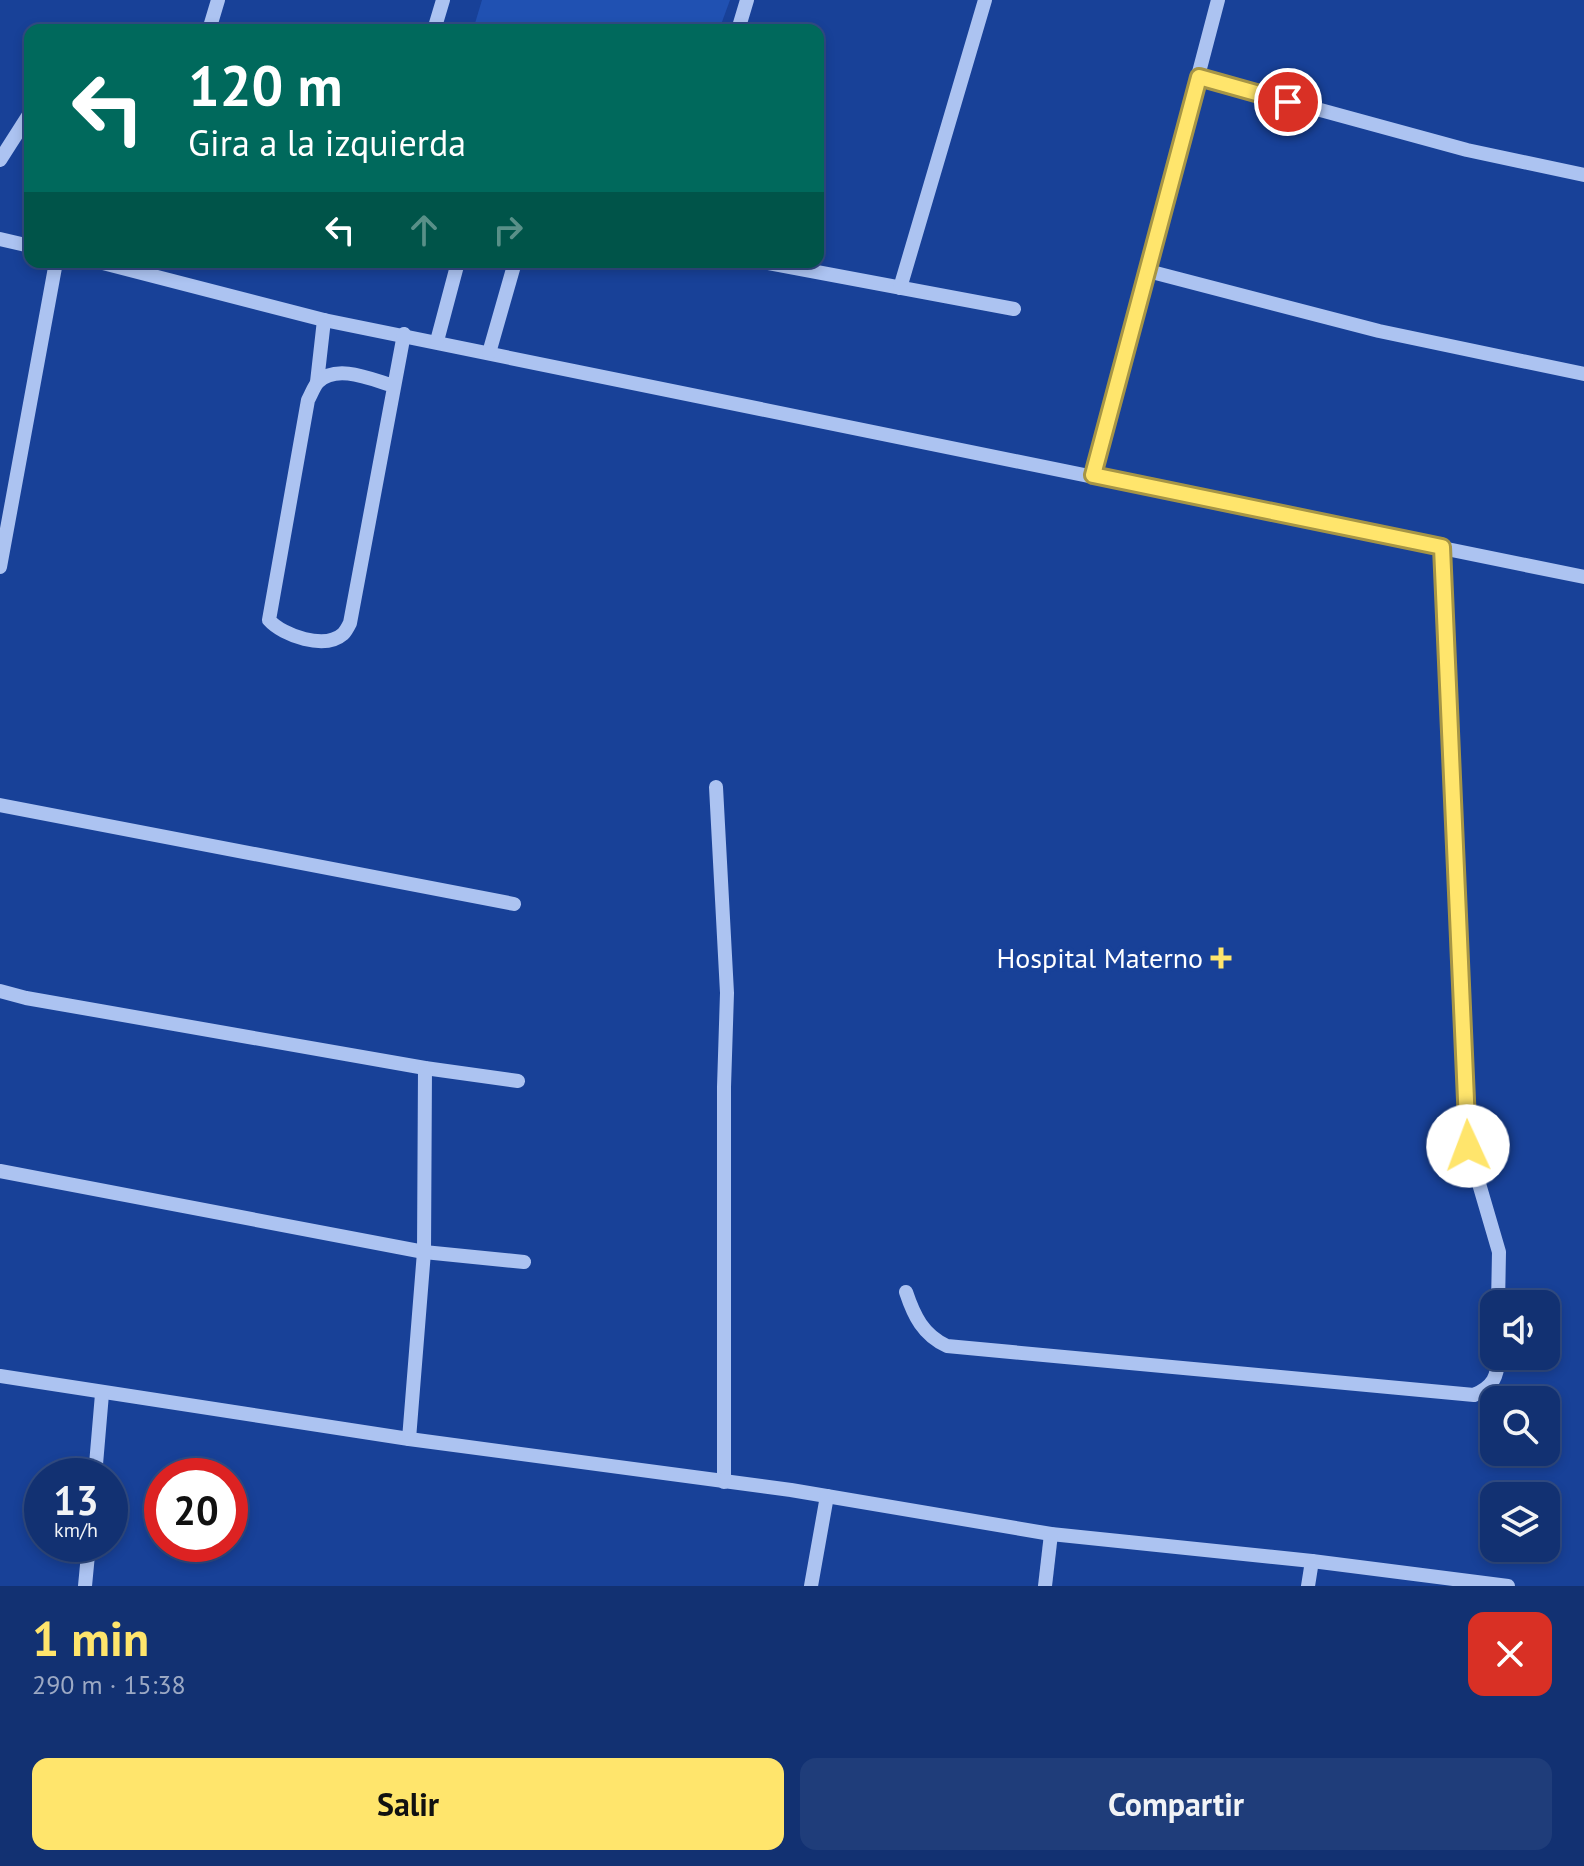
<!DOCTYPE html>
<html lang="es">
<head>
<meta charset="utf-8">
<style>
  :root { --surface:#123172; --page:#1f3d7a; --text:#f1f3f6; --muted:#9ca9c4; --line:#314c84; --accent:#ffe56c }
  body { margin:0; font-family:"PT Sans",sans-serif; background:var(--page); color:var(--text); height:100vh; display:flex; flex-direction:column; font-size:30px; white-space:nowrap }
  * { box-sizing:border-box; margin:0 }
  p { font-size:26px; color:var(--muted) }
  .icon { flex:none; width:44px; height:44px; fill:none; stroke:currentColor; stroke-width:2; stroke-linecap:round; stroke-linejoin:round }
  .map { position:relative; height:1586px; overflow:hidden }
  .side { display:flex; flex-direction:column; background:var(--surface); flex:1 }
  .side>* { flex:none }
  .hud { position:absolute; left:24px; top:24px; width:800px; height:244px; border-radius:16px; box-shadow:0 4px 12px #0003,0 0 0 2px var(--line); background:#00695c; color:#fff; overflow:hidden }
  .buttons { position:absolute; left:1480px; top:1290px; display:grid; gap:16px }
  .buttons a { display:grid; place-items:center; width:80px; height:80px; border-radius:16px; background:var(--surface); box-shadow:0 4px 12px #0003,0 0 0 2px var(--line); font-size:40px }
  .speed { position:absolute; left:24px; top:1458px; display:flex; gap:16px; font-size:40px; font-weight:700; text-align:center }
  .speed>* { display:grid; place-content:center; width:104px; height:104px; border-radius:50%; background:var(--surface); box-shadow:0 4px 12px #0003,0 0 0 2px var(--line); line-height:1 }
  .speed small { font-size:20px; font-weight:400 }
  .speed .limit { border:12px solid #d22; background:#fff; color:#111 }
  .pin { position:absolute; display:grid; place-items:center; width:68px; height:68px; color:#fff; margin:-34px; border:4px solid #fff; border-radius:50%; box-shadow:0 2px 8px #0007 }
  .me { position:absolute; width:88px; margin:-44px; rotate:358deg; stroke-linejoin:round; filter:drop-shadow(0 0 6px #0008) }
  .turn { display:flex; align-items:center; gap:28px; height:168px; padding:0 32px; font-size:36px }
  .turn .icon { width:104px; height:104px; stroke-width:2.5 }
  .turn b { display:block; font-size:56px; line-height:68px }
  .lanes { display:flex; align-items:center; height:76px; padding:0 32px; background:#0003; justify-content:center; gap:40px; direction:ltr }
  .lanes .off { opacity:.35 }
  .round { display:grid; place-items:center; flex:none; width:84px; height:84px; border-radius:16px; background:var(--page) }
  .headline { display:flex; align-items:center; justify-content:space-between; height:136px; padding:0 32px }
  h1 { font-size:48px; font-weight:700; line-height:60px; color:var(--accent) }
  .button { display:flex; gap:16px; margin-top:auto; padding:16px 32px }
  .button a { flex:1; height:92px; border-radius:16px; background:var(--accent); color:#111; font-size:32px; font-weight:700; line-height:92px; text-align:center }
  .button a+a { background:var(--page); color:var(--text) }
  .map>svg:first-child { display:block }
  .green { fill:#2051b2 }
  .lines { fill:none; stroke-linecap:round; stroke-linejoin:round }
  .minor { stroke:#acc3f1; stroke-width:14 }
  .route-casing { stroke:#a69546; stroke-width:20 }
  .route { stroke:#ffe56c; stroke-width:14 }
  .poi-dot { fill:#ffe56c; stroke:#184198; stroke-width:3 }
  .labels { text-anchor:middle; stroke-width:8; stroke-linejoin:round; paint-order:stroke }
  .poi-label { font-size:28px; fill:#fff; stroke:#184198; text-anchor:end }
</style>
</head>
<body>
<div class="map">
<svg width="1584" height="1586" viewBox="0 0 1584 1586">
  <rect width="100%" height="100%" fill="#184198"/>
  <path class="green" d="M482,0H730L719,30H473Z"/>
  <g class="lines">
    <g class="minor">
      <path d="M209,30L218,0"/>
      <path d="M434,30L443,0"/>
      <path d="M738,30L747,0"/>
      <path d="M1199,77L1467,150L1584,175"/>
      <path d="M0,160L30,113"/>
      <path d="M0,239L30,246"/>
      <path d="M99,262L324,320L1584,577"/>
      <path d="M763,262L1014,309"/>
      <path d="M1148,271L1379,331L1584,374"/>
      <path d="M900,288L985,0"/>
      <path d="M437,341L458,262"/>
      <path d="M489,353L515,262"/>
      <path d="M317,382L324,320"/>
      <path d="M394,386C373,380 337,363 318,382C314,386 311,395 308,400L269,620C283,636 325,650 343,634C346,631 348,627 350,623L404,334"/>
      <path d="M1093,475L1218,0"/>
      <path d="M1442,547L1468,1146L1499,1252L1498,1304"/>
      <path d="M0,567L56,262"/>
      <path d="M716,787L727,993L724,1087V1482"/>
      <path d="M0,805L514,904"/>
      <path d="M0,991L26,998L425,1068L518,1081"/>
      <path d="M0,1171L424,1252L524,1262"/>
      <path d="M906,1292C914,1316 923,1335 947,1346L1474,1395C1494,1386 1497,1377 1499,1356"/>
      <path d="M0,1376L409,1439L791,1490L1051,1534L1312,1561L1508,1586"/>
      <path d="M409,1439L424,1252L425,1068"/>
      <path d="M95,1476L102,1394"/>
      <path d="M85,1586L89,1544"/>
      <path d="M811,1586L827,1496"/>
      <path d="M1045,1586L1051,1534"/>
      <path d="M1308,1586L1312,1561"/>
    </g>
  </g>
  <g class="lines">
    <g class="route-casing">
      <path id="route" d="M1288,102L1199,77L1093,475L1442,547L1468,1146"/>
    </g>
    <use href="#route" class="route"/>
  </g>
  <path class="poi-dot" d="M1217 946h8v8h8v8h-8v8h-8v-8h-8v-8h8z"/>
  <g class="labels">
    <g class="poi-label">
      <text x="1203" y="968">Hospital Materno</text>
    </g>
  </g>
</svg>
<div class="buttons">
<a><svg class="icon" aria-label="sound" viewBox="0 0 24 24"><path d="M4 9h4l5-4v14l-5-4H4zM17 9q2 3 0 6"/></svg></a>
<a><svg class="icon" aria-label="search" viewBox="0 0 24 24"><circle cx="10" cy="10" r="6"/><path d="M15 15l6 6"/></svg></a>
<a><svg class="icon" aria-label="layers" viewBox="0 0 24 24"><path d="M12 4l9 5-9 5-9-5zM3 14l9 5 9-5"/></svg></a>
</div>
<div class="speed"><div>13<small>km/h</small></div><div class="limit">20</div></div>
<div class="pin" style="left:1288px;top:102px;background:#d93025"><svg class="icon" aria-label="arrive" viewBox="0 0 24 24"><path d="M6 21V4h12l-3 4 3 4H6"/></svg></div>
<svg class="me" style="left:1468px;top:1146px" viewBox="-20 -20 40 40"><circle r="19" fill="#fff"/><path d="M0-13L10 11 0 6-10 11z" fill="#ffe56c"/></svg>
<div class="hud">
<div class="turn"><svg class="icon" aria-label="left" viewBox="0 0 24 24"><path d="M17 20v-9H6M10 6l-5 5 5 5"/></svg><div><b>120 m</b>Gira a la izquierda</div></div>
<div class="lanes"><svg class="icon" aria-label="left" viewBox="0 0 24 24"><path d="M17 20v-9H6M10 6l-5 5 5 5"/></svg><svg class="icon off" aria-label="ahead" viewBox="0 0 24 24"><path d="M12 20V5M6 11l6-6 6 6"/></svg><svg class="icon off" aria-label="right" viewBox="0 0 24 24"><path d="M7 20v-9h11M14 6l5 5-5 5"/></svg></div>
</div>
</div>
<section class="side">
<div class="headline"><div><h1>1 min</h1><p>290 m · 15:38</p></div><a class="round" style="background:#d93025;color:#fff"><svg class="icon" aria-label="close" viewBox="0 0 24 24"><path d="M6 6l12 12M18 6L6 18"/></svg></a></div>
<div class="button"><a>Salir</a><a>Compartir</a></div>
</section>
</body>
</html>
